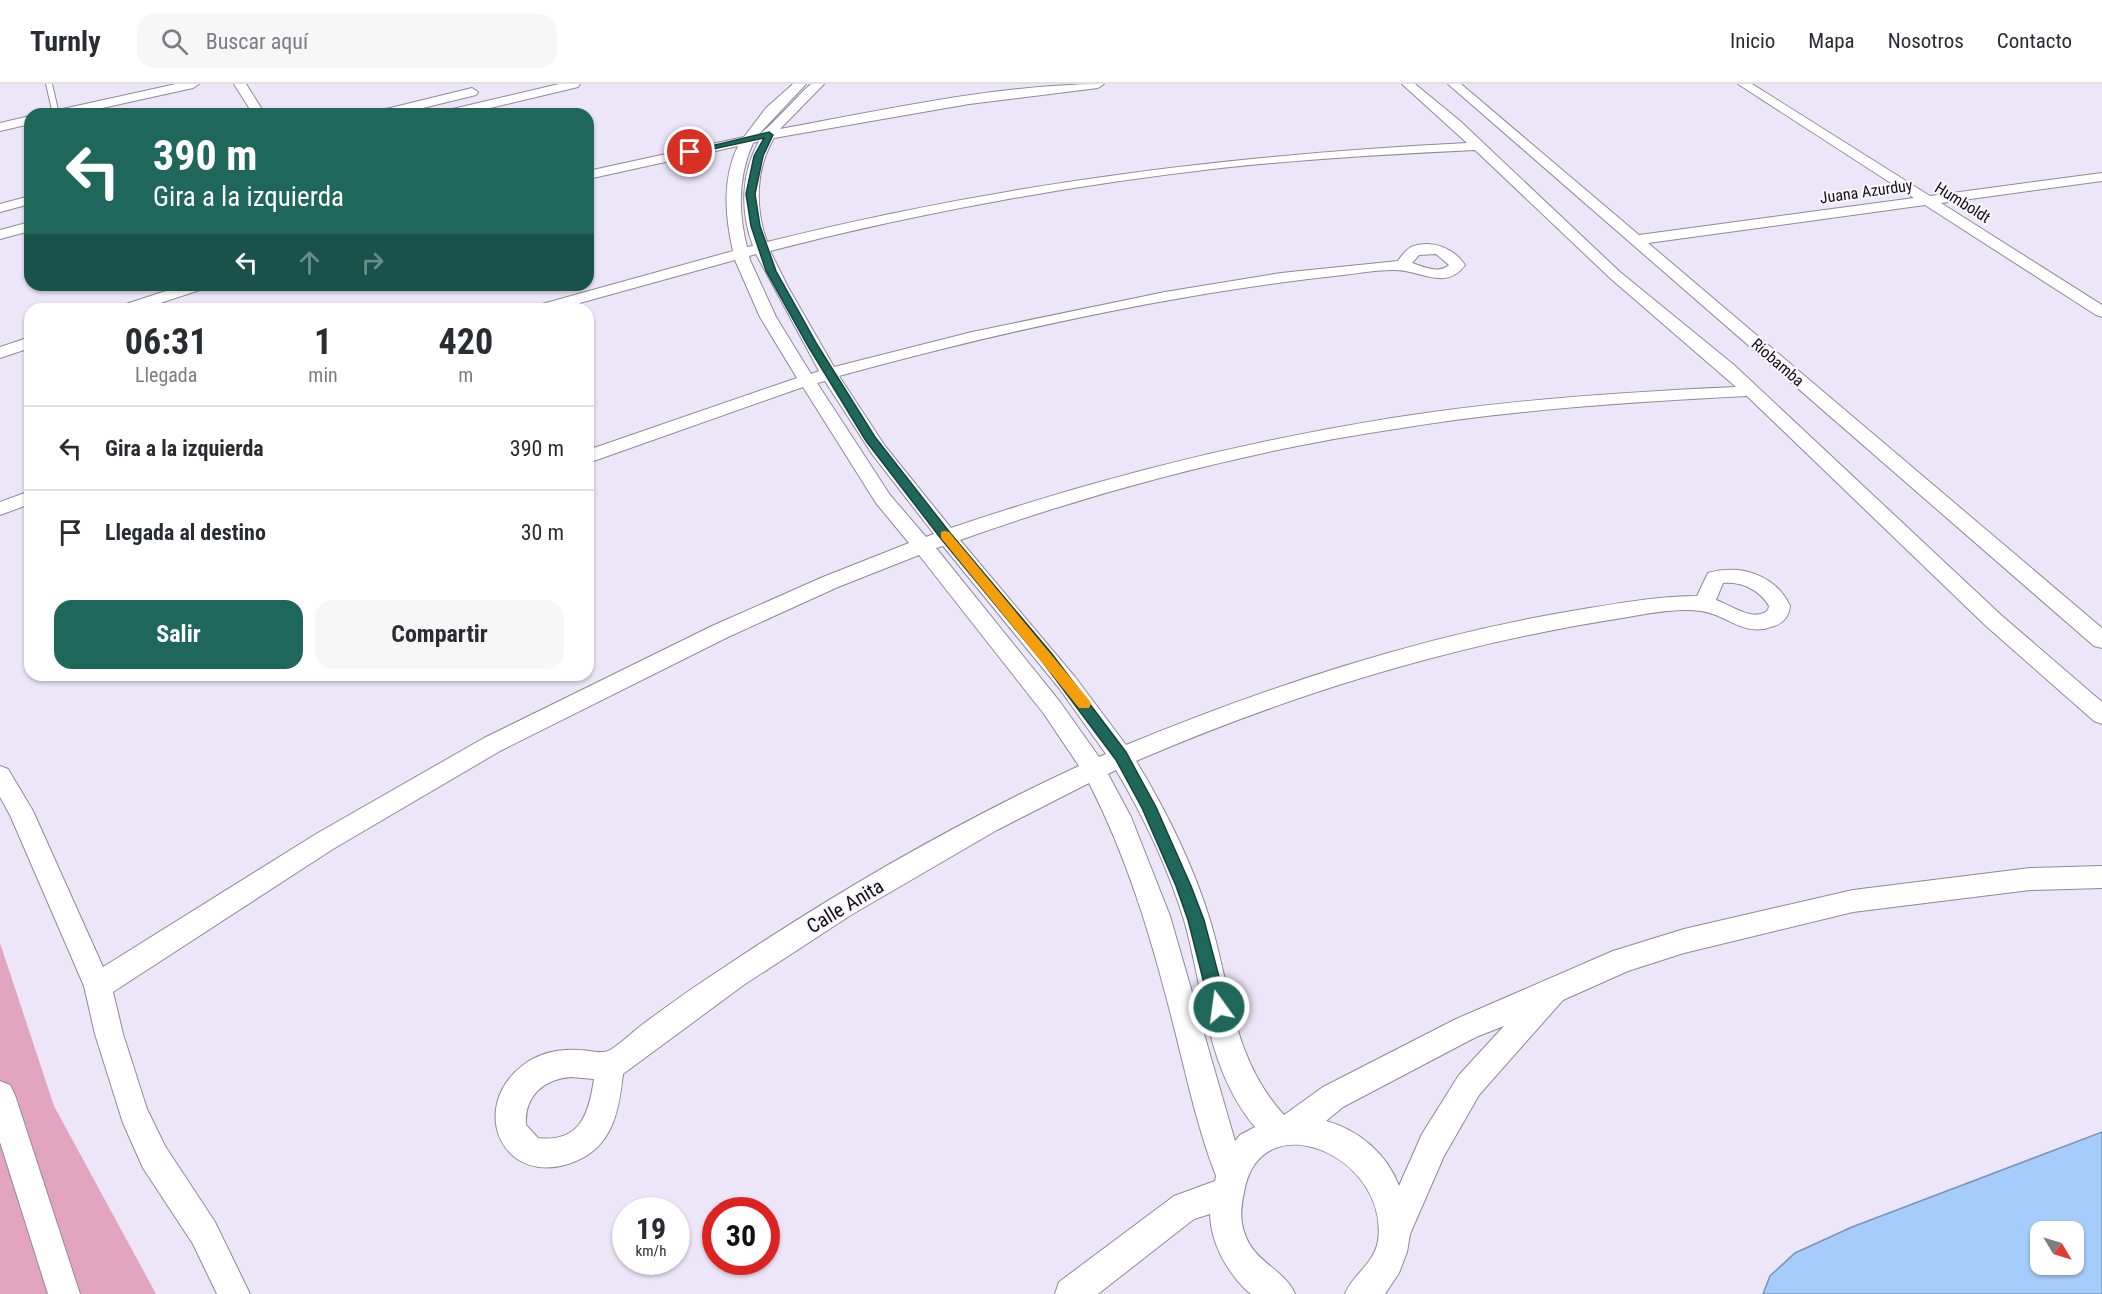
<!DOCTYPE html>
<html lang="es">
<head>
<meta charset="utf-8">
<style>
  :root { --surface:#fff; --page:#f7f7f7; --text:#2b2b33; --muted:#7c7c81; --line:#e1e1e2; --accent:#20675b }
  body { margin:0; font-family:"Roboto Condensed",sans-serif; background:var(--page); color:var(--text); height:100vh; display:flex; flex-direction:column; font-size:22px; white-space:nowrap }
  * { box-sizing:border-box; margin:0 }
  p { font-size:20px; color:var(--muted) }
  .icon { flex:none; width:33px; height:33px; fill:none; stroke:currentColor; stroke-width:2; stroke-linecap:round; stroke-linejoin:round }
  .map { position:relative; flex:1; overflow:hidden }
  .side { position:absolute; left:24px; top:219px; width:570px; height:378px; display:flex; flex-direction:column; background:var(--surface); border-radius:18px; box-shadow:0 2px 4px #0004 }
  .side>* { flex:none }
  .guide { position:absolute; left:24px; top:24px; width:570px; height:183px; border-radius:18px; box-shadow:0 2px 4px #0004; background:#20675b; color:#fff; overflow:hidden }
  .needle { width:39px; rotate:128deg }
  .controls { position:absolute; left:2030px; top:1137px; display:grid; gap:12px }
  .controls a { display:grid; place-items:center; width:54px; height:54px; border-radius:12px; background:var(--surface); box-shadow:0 2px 4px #0004; font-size:30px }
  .speed { position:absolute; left:612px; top:1113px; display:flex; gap:12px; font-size:30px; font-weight:700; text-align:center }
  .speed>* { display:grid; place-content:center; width:78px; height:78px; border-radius:50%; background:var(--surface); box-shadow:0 2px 4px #0004; line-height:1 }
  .speed small { font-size:15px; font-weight:400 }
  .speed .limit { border:9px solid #d22; background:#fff; color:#111 }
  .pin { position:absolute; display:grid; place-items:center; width:51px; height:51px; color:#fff; margin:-26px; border:3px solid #fff; border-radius:50%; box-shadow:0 2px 6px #0007 }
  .me { position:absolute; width:66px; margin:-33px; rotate:346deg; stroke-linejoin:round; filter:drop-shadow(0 0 4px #0008) }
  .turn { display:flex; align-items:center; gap:21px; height:126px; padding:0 30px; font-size:27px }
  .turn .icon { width:78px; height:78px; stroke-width:2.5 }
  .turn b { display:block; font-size:42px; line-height:51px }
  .lanes { display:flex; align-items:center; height:57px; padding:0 30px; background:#0003; justify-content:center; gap:30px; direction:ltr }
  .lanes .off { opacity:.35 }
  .eta { display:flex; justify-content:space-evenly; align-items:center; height:102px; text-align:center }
  .eta b { font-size:36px; font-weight:700; line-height:42px }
  .action { display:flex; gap:12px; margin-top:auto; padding:12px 30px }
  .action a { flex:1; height:69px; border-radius:18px; background:var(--accent); color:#fff; font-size:24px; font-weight:700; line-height:69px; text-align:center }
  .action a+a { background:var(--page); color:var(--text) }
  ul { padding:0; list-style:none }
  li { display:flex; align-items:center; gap:18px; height:84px; padding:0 30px; border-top:2px solid var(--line) }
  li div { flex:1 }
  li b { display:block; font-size:22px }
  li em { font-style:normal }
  header { display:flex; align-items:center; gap:36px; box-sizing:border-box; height:84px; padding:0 30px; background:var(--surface); border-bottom:2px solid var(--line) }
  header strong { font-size:28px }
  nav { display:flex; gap:33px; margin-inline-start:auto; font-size:21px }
  .search { width:420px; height:54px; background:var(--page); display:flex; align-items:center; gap:15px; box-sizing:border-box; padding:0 21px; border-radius:18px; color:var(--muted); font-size:22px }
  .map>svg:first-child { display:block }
  .green { fill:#e2a4bf }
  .water { fill:#a5ccfb; stroke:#7994b6; stroke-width:1.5; fill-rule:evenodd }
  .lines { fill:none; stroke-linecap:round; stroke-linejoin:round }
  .lane-casing { stroke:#8f899a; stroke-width:2 }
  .street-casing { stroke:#8f899a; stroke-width:2 }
  .lane { fill:#fff; fill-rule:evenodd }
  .street { fill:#fff; fill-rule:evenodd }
  .route { fill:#20675b; stroke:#15433b; stroke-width:1.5 }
  .slow { fill:#f59e0b }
  .labels { text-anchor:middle; stroke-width:4.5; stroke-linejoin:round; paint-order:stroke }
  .far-street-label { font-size:16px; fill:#121016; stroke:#f8f5fd }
  .street-label { font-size:20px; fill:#121016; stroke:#f8f5fd }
</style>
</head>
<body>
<header>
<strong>Turnly</strong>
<div class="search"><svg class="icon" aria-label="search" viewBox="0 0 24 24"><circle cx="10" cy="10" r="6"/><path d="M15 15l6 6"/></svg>Buscar aquí</div>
<nav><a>Inicio</a><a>Mapa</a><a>Nosotros</a><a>Contacto</a></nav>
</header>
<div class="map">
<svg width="2102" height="1210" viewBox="0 0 2102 1210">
  <rect width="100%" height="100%" fill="#ece6f8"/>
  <path class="green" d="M0,859L54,1022L156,1210H0Z"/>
  <path class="water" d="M2102,1048V1210H1763L1770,1192L1795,1169L1852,1143ZM2040,1148H2073V1180H2040Z"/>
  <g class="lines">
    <g class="lane-casing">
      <path id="lane" d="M46,0H52L59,30H53Z"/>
    </g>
    <g class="street-casing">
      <g id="street">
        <path d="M176,0H199L193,4L75,30H52L58,26Z"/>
        <path d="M234,0H246L265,30H253Z"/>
        <path d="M559,0H580L578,3L465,30H443L444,27Z"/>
        <path d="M793,0H806L759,50C766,48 800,9 811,0H824L780,45C883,26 1000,0 1104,0L1098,4L969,20L774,54C755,86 755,124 767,158C999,100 1229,71 1467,59L1402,0H1415L1460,37L1620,188L1734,281L2001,531L2102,618V640L2094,637L1985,541L1747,312C1629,318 1511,326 1395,345C1247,367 1101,406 960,456L1075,593L1126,661C1268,603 1414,554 1566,528C1609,521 1653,512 1697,512L1708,489C1740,480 1775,490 1790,522C1789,532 1784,539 1774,542C1743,554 1729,531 1701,527C1677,524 1652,529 1628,533C1458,559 1294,609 1136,677C1166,726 1193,781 1210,836C1231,905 1232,974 1284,1031L1323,1003L1456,935L1613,867L1684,845L1853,806L2030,784L2102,782V804L2030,806L1853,828L1684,869L1628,887L1563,916L1479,1011L1444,1072L1410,1150L1407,1168L1399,1189L1385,1210H1345C1353,1190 1374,1180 1378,1157C1390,1072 1260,1016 1244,1108C1242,1118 1240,1128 1242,1139C1248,1178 1284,1183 1295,1210H1251L1246,1206C1226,1186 1211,1159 1210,1130L1194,1135L1098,1210H1055L1059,1198L1174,1112L1215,1097L1216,1092C1197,1043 1186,990 1173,939C1152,856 1128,775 1089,699L997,746L851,831L745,900L623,990C619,1026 613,1062 576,1077C504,1107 467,1025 522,982C538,969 559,965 579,966C588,966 602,971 610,966C622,959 632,948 643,940C670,920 698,900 726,882C838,807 957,738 1079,682L1044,630L919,471L838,503L728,553L500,667L333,765L113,908L123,950L147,1025L165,1062L215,1138L250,1210H217L193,1160L143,1084L123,1039L95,950L84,902L10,731L0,713V682L8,685L33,727L103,883L316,750L484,654L712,542L823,493L909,459L876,419L803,303L588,379V366L797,294L760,233L735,176L558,225H533L535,222L733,167C725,132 722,95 738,62L588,95V87L744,53L766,24ZM759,57C741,90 740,127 753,162L747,163C738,128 738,92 753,59ZM1475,66L1610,194L1736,303C1621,308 1506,316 1392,334C1242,358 1095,395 951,444L885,362L839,292C1004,247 1173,209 1343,191C1360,189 1377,186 1393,186C1419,185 1446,208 1465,181C1454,164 1431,155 1411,163C1406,166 1401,172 1398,177L1281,189L1165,208L972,248L834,283L788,203L770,167C918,129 1070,101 1221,84C1306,75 1390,70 1475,66ZM756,170L819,287L811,290L776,233L750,176L749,172ZM1436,170L1449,181C1439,190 1424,183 1412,179L1419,171ZM825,297L872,370L934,450L926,453L890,411L817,299ZM943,462L1059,604L1106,670L1099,673L1060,618L936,464ZM1723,499C1741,497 1760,506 1769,522L1768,526C1754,539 1731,521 1716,516ZM1116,686C1144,733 1168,784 1184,836C1204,906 1206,985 1255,1043L1240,1051L1235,1057L1170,832L1131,733L1108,690ZM1504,942L1459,991L1422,1050L1399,1102C1387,1070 1359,1046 1326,1037L1343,1023L1476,953ZM571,993L594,995C589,1030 580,1059 538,1054L526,1041C524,1012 544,995 571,993Z"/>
        <path d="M1448,0H1461L1639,151L1914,114L1738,0H1752L1930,112L2102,89V97L1941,119L2102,221V233L2096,231L1925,121L1648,159L2102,544V564L2094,562Z"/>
        <path d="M472,4L478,8L476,11L398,30H377L378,27Z"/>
        <path d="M30,32V40L0,47V39Z"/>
        <path d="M30,112V120L0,128V120Z"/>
        <path d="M30,138V147L0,155V146Z"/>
        <path d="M184,201H208L206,204L142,225H118L120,222Z"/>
        <path d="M30,253V264L0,274V263Z"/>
        <path d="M30,407V420L0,431V418Z"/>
        <path d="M0,997L10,1001L15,1011L80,1210H48L0,1058Z"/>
      </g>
    </g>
    <use href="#lane" class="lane"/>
    <use href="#street" class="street"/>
  </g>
  <path class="route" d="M769,48L773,51L763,72L755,110L760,142L776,187L818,262L875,353L951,450L1052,570L1126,668L1156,723L1191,802L1204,836L1227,923L1225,929L1219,931L1213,929L1210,923L1188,836L1176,802L1142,724L1116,676L1042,577L942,456L866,357L808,262L766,187L751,142L746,110L754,72L764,54L690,70L686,68Z"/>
  <path class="slow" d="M945,447L949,448L1089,616L1091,620L1089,624H1079L941,454V448Z"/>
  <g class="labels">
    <g class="far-street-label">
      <text transform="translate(1866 107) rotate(-8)" y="6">Juana Azurduy</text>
      <text transform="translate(1963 118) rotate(32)" y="6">Humboldt</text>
      <text transform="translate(1778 278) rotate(41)" y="6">Riobamba</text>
    </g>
    <g class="street-label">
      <text transform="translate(845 822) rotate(-31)" y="7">Calle Anita</text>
    </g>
  </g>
</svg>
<div class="controls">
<a><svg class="needle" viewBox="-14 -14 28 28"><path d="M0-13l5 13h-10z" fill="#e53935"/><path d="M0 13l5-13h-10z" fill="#7c7c81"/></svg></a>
</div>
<div class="speed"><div>19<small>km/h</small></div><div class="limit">30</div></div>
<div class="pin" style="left:690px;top:68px;background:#d93025"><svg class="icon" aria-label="arrive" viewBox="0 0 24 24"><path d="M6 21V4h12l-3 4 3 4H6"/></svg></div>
<svg class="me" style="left:1219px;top:923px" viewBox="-20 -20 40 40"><circle r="17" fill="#20675b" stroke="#fff" stroke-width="3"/><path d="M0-11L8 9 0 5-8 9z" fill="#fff"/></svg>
<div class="guide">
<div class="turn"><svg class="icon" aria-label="left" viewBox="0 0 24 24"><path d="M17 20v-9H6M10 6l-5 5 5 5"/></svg><div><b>390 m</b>Gira a la izquierda</div></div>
<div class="lanes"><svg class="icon" aria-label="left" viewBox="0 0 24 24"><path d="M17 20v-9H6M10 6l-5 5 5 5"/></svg><svg class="icon off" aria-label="ahead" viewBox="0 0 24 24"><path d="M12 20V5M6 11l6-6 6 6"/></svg><svg class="icon off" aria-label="right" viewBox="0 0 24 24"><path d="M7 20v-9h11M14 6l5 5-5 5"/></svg></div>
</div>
<section class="side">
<div class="eta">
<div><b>06:31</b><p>Llegada</p></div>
<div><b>1</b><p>min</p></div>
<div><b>420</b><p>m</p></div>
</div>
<ul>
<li><svg class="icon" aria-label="left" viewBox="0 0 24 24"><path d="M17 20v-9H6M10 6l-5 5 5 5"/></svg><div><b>Gira a la izquierda</b></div><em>390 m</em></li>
<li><svg class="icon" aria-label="arrive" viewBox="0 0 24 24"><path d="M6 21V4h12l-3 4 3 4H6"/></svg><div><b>Llegada al destino</b></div><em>30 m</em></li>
</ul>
<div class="action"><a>Salir</a><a>Compartir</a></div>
</section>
</div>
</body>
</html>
